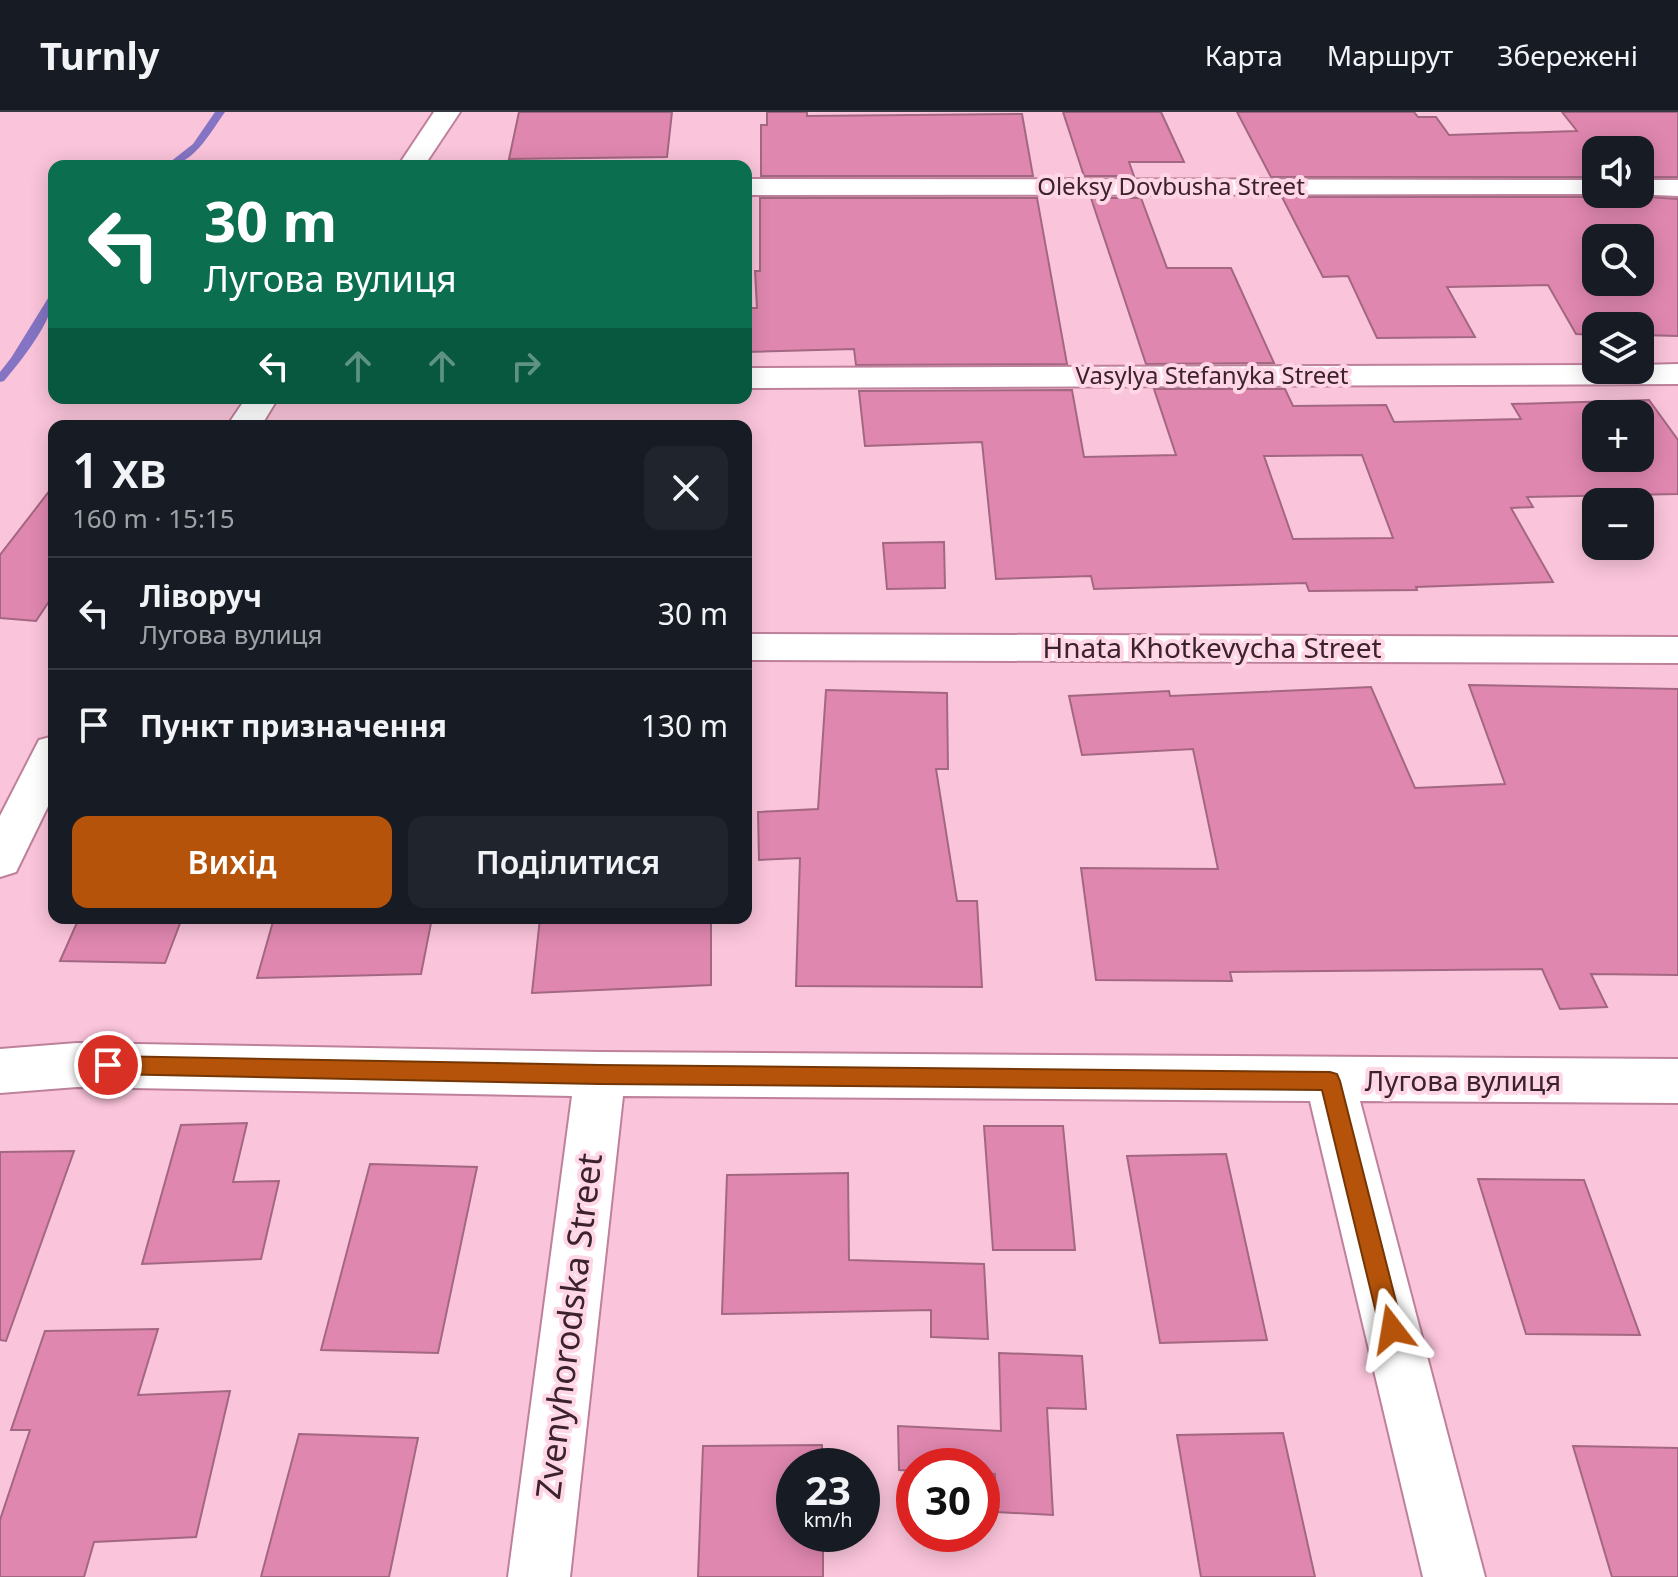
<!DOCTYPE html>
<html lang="uk">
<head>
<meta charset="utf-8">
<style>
  :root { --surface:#171b24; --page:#20242c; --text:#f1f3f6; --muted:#9ea1a6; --line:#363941; --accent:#b45309 }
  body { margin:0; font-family:"Noto Sans",sans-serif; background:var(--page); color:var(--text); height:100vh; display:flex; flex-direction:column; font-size:30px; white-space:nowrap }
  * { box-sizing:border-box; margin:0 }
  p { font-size:26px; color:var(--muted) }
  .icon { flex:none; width:44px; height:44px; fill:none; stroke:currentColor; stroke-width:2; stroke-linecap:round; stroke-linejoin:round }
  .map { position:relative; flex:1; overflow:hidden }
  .side { position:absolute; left:48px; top:308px; width:704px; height:504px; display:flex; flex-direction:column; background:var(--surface); border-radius:16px; box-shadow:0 4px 20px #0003 }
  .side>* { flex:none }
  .top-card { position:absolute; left:48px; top:48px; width:704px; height:244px; border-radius:16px; box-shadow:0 4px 20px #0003; background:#0b6e4f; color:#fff; overflow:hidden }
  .tools { position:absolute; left:1582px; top:24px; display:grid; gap:16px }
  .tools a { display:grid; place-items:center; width:72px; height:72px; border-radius:16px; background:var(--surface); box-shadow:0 4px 20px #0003; font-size:40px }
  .speed { position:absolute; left:776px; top:1336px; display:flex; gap:16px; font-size:40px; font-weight:700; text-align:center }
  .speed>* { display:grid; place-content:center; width:104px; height:104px; border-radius:50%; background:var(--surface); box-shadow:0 4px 20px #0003; line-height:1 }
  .speed small { font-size:20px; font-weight:400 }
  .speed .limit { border:12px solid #d22; background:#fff; color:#111 }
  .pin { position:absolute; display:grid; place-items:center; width:68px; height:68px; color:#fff; margin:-34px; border:4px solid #fff; border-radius:50%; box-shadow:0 2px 8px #0007 }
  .me { position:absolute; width:88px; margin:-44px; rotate:346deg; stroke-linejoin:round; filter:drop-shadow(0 0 6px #0008) }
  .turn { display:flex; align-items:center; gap:28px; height:168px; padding:0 24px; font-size:36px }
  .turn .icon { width:104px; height:104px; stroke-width:2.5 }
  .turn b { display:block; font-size:56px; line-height:68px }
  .lanes { display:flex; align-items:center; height:76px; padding:0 24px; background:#0003; justify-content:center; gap:40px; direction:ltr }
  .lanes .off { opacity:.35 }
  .round { display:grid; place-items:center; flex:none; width:84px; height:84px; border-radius:16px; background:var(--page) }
  .head { display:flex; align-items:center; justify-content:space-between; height:136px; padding:0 24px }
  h1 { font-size:48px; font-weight:600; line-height:60px }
  .cta { display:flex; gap:16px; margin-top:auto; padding:16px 24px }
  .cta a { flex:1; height:92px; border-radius:16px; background:var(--accent); color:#fff; font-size:32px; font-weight:600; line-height:92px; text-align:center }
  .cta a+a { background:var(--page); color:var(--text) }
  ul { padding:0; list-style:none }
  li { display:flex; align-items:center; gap:24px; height:112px; padding:0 24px; border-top:2px solid var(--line) }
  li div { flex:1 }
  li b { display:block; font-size:30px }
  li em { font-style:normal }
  header { display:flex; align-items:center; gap:48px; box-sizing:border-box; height:112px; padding:0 40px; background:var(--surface); border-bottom:2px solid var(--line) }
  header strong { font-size:38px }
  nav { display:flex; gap:44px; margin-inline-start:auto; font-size:28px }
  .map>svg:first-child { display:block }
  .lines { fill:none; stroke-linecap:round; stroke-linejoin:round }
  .stream { fill:#8474c3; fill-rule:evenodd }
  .building { fill:#e087b0; stroke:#a36782; stroke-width:2; fill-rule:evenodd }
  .street-casing { stroke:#be809b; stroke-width:4 }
  .street { fill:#fff; fill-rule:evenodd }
  .route { fill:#b45309; stroke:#753606; stroke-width:2 }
  .labels { text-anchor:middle; stroke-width:8; stroke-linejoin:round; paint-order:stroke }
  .far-street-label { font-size:24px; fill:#3b222d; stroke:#ffd6e6 }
  .street-label { font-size:28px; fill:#3b222d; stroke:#ffd6e6 }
  .near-street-label { font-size:34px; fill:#3b222d; stroke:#ffd6e6 }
</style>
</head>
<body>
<header>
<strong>Turnly</strong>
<nav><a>Карта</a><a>Маршрут</a><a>Збережені</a></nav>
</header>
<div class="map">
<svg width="1678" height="1465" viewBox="0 0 1678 1465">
  <rect width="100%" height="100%" fill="#fac4da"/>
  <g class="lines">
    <g class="stream">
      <path d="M215,0H225C210,21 193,54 165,54L193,32Z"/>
      <path d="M54,182C54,208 21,249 4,269L0,270V260L11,246L50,183Z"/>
    </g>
  </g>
  <g class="building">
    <path d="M519,0H672L667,45L509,47Z"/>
    <path d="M767,0H807V4L1022,2L1033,64H761V13H767Z"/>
    <path d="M1063,0H1161L1184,50H1129L1134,64H1084Z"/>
    <path d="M1237,0H1414L1418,5H1436L1449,23L1577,19L1562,0H1678V65H1640V38H1596V65H1271Z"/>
    <path d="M1608,82L1678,87V224L1640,223V214H1596V223L1576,222L1548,173L1447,175L1475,225L1377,226L1348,164L1323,165L1282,85H1605ZM1596,126H1640V170H1596Z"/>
    <path d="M760,86H1037L1067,252L856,253L854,237L746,240V196H757L755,159H760Z"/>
    <path d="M1091,86H1141L1167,156H1231L1274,251L1146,252Z"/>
    <path d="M1154,277H1285L1293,294L1386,293L1394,310L1521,307L1512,292L1649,288L1678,328V382L1527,385L1533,395L1511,396L1553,470L1416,475L1417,478L1309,479L1306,471L1094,477L1091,464L996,467L982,330L865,334L859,279L1072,278L1084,345L1176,343ZM1596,302H1640V346H1596ZM1362,343L1393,426L1293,427L1264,344Z"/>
    <path d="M54,373V482L36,509L0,506V443Z"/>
    <path d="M944,430L945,476L887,477L883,431Z"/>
    <path d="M1469,573L1678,577V863L1591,862L1607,895L1560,897L1542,857L1230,860L1232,869L1096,868L1081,756L1218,757L1193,637L1082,643L1069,584L1169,579L1170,584L1371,575L1415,676L1505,672Z"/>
    <path d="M826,578L947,581L948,657H936L957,789H977L982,875L796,874L800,746L759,748L758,700L818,697Z"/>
    <path d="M79,806H182L165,851L60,849Z"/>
    <path d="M274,806H432L421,862L257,866Z"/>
    <path d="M540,806H711V873L532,881Z"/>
    <path d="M247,1011L233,1070L279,1069L261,1147L142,1152L181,1013Z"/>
    <path d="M984,1014H1063L1075,1138H993Z"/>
    <path d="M74,1039L6,1229L0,1228V1040Z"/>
    <path d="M1226,1042L1267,1228L1160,1231L1127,1044Z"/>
    <path d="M370,1052L477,1055L438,1241L321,1238Z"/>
    <path d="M848,1061L849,1148L984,1152L988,1227L931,1225V1198L722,1202L727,1063Z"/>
    <path d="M1478,1067L1584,1068L1640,1223L1526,1222Z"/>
    <path d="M158,1217L138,1283L230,1279L196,1425L94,1430L84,1465H0V1408L30,1318H11L45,1219Z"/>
    <path d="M999,1241L1082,1244L1086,1297L1047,1296L1053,1403L996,1400L995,1362L982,1361V1354H914V1359L899,1358L898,1314L1001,1319Z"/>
    <path d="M1283,1321L1315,1465H1201L1177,1323Z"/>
    <path d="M299,1322L418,1326L389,1465H261Z"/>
    <path d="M822,1333V1354H794V1422H823V1465H698L703,1334Z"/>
    <path d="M1573,1334L1678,1336V1465H1612Z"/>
  </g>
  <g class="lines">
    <g class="street-casing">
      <g id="street">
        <path d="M434,0H460L424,54H398Z"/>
        <path d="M746,67L1596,68V82H1605L746,83Z"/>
        <path d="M1640,68H1678V84L1631,82H1640Z"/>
        <path d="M1678,252V272L746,276V256L1596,253V258H1640V253Z"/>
        <path d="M246,286H278L261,314H227Z"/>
        <path d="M746,522L1678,525V551L746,548Z"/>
        <path d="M54,624V682L16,760L0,765V704L39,628Z"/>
        <path d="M77,931L600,940L1678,947V991L1360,989L1485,1465H1423L1310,989L623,984L570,1465H508L572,984L77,975L0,981V937Z"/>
      </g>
    </g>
    <use href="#street" class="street"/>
  </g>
  <path class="route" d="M108,944L600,953L1330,960L1337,962L1340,969L1403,1217L1400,1225L1392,1228L1384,1225L1380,1217L1322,978L600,972L108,962L101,960L98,953L101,947Z"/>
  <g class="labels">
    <g class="far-street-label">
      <text x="1171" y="83">Oleksy Dovbusha Street</text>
      <text x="1212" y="272">Vasylya Stefanyka Street</text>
    </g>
    <g class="street-label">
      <text x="1212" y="546">Hnata Khotkevycha Street</text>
      <text x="1463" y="979">Лугова вулиця</text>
    </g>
    <g class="near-street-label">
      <text transform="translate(569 1214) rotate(-83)" y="12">Zvenyhorodska Street</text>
    </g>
  </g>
</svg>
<div class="tools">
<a><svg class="icon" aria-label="sound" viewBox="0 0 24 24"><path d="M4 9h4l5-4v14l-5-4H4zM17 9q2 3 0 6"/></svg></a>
<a><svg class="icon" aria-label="search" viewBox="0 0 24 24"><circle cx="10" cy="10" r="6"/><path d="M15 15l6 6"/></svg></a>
<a><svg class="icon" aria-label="layers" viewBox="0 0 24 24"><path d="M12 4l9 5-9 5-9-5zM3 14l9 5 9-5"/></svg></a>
<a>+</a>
<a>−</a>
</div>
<div class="speed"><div>23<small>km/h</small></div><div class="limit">30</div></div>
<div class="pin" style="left:108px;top:953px;background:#d93025"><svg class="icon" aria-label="arrive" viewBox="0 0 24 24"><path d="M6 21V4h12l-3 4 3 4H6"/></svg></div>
<svg class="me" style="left:1392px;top:1217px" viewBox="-20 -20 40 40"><path d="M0-17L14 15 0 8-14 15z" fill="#b45309" stroke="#fff" stroke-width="4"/></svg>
<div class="top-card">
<div class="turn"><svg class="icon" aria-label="left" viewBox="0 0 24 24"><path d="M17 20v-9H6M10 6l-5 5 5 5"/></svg><div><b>30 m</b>Лугова вулиця</div></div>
<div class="lanes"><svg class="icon" aria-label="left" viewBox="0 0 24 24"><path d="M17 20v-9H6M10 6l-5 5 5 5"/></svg><svg class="icon off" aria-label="ahead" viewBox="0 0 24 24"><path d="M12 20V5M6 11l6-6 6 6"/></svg><svg class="icon off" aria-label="ahead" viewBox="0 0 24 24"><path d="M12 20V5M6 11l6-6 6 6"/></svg><svg class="icon off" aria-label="right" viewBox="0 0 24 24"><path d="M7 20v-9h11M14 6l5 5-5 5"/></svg></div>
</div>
<section class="side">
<div class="head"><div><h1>1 хв</h1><p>160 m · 15:15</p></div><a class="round"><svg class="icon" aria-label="close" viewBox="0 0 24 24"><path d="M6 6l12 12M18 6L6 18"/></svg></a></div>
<ul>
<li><svg class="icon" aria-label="left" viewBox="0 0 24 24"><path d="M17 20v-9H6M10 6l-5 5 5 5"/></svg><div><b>Ліворуч</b><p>Лугова вулиця</p></div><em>30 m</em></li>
<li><svg class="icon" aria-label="arrive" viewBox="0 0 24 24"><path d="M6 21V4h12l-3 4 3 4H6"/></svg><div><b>Пункт призначення</b></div><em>130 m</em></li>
</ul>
<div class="cta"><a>Вихід</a><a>Поділитися</a></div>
</section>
</div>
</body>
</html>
